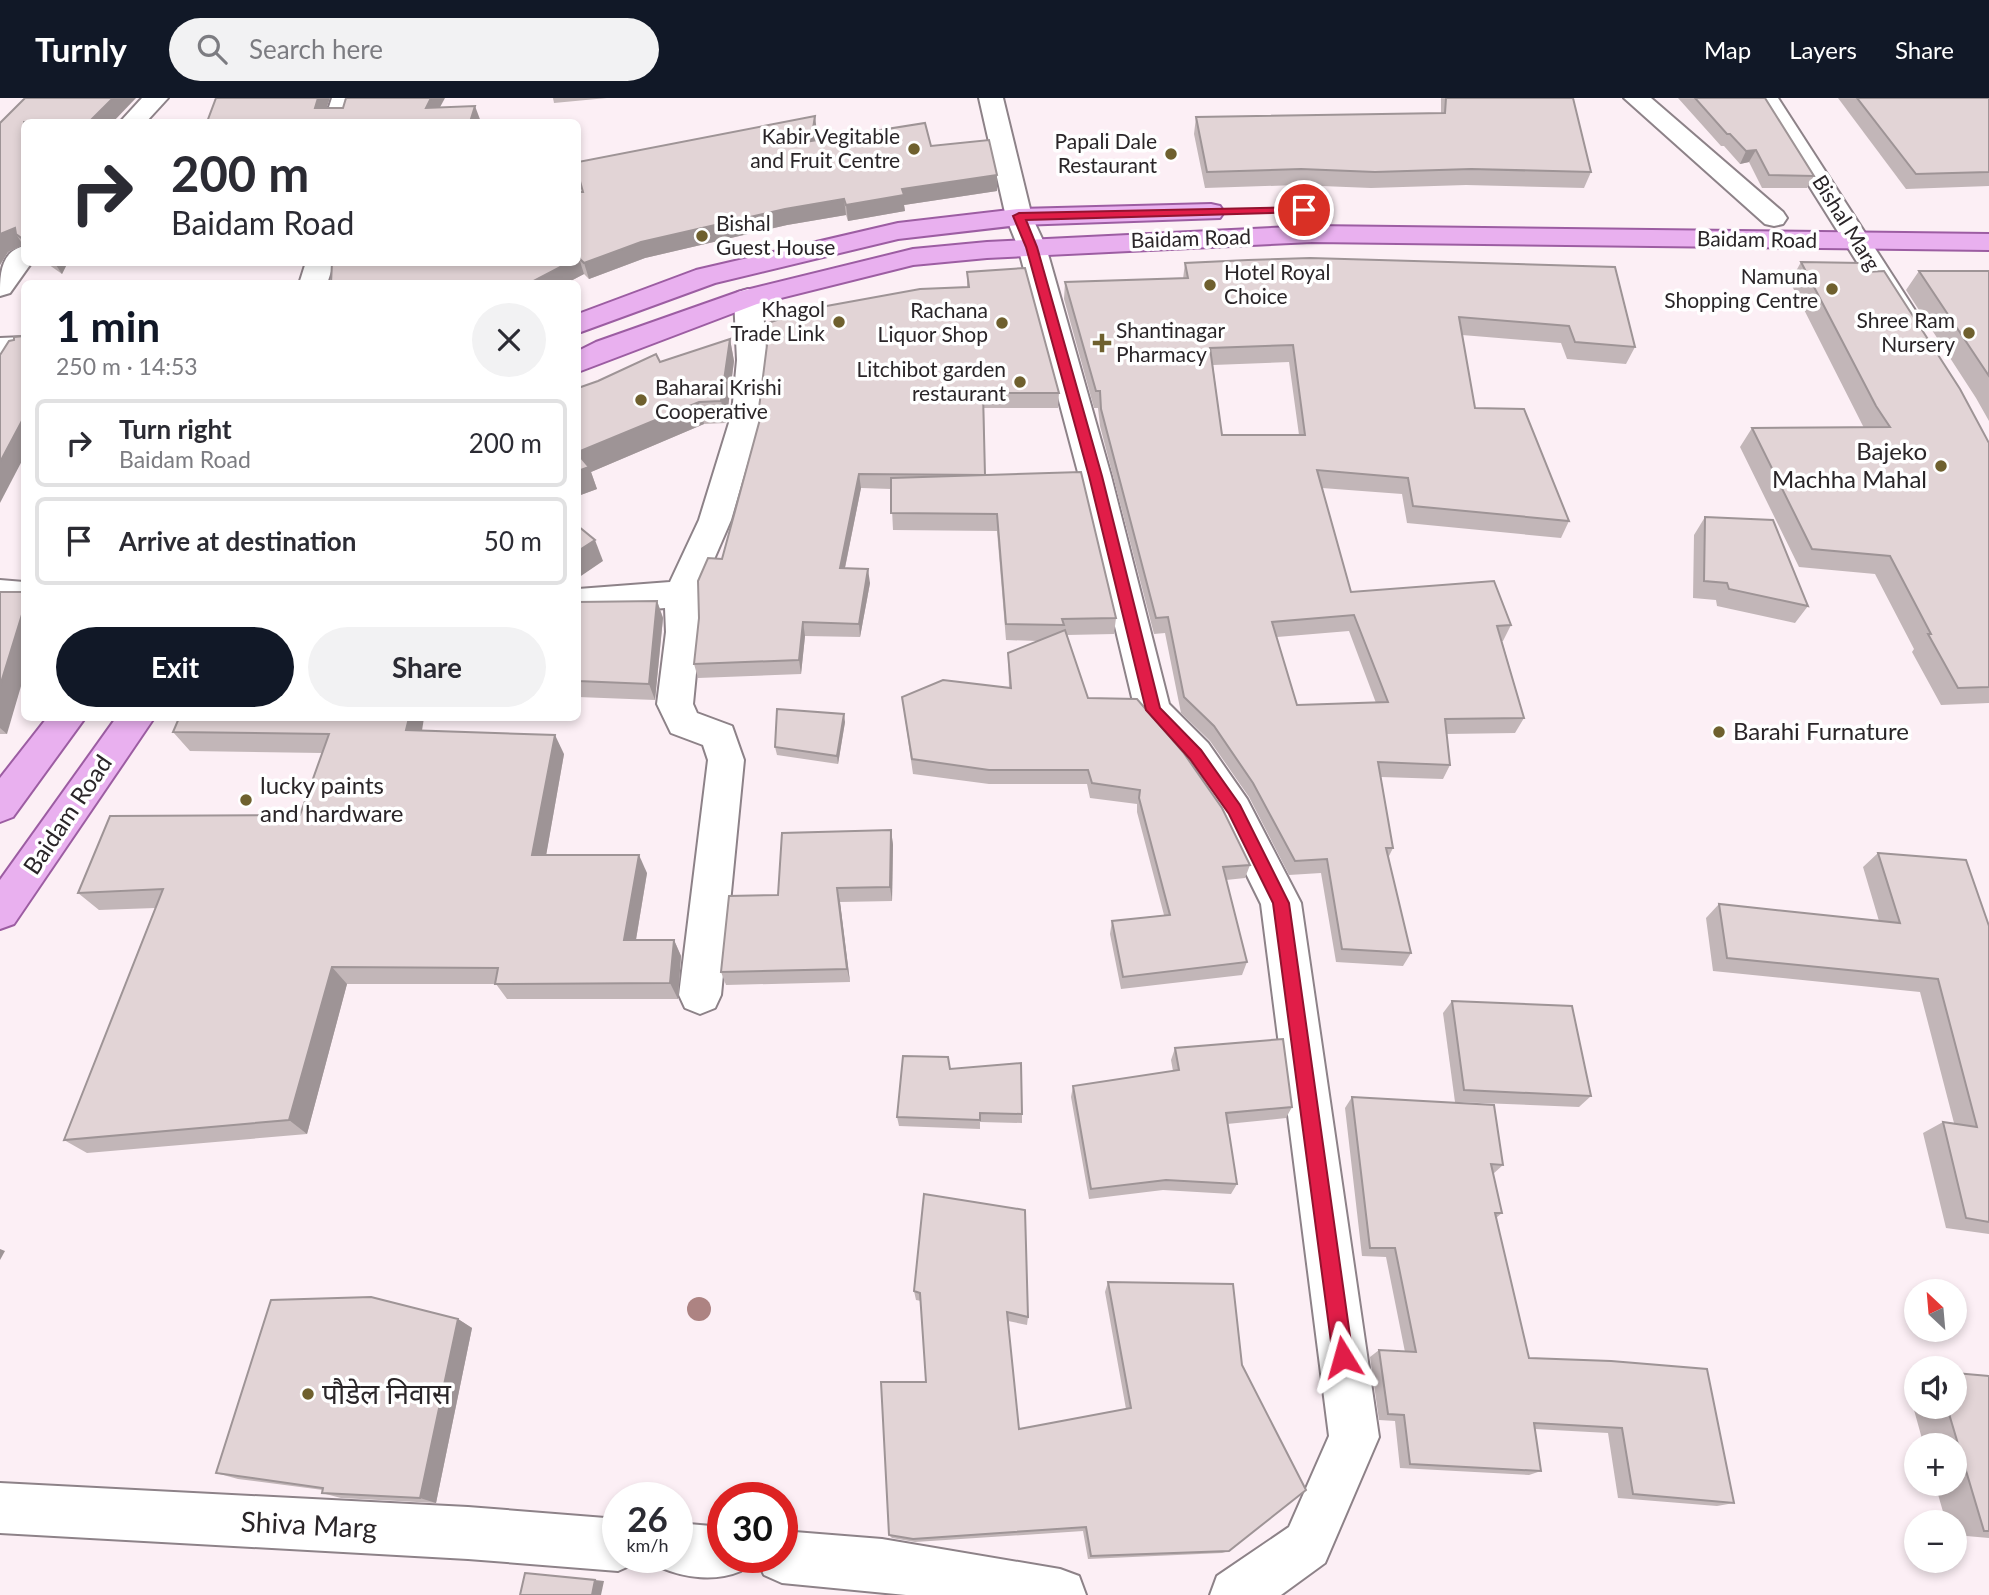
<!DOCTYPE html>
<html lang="en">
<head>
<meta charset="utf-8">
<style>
  :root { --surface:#fff; --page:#f2f2f3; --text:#2b2b33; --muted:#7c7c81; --line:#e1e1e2; --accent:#111827 }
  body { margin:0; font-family:Lato,"Noto Sans Devanagari",sans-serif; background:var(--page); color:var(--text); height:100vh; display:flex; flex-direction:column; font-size:26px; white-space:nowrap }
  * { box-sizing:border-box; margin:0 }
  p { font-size:23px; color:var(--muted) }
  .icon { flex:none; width:38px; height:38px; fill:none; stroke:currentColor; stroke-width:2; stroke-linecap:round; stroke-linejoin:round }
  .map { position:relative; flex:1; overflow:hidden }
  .sheet { position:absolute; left:21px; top:182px; width:560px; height:441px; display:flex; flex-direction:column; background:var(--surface); border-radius:10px; box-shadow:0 4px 10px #0003 }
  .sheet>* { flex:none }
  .top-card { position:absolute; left:21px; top:21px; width:560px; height:147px; border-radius:10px; box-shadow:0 4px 10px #0003; background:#fff; color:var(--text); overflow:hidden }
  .needle { width:46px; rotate:334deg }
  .controls { position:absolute; left:1904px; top:1181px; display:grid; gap:14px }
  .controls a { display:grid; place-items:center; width:63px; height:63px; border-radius:50%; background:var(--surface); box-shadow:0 4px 10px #0003; font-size:35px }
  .speed { position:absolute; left:602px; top:1384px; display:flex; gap:14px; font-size:35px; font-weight:700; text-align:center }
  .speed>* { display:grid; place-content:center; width:91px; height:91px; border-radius:50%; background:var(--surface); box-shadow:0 4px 10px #0003; line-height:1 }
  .speed small { font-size:18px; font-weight:400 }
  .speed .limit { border:10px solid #d22; background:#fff; color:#111 }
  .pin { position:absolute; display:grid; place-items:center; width:60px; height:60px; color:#fff; margin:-30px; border:4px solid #fff; border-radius:50%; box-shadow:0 2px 7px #0007 }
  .me { position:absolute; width:77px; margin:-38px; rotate:352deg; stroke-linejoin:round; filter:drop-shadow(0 0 5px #0008) }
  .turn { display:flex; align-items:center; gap:24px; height:147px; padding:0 35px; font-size:32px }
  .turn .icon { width:91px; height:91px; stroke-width:2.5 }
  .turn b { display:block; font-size:49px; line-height:60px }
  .round { display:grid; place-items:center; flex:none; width:74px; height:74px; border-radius:37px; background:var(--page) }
  .headline { display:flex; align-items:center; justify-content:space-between; height:119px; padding:0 35px }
  h1 { font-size:42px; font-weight:700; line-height:52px; color:var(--accent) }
  .primary-button { display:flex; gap:14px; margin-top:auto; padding:14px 35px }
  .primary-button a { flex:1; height:80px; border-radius:42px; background:var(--accent); color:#fff; font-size:28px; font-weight:700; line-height:80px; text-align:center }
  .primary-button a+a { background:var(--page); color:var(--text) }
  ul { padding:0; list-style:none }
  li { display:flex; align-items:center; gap:21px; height:88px; margin:0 14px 10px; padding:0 21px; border:4px solid var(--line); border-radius:10px }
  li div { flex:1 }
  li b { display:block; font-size:26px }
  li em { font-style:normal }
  header { display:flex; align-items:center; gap:42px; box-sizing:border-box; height:98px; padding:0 35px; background:var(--accent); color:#fff }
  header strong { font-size:33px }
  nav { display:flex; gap:38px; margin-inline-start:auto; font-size:24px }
  .search { width:490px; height:63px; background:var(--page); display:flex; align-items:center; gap:18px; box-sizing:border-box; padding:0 24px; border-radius:38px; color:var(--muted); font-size:26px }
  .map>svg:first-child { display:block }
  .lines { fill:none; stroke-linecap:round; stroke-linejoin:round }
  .service-casing { stroke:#8d8288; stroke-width:4 }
  .minor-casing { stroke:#8d8288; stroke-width:4 }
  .primary-casing { stroke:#9c5da2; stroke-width:4 }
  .service { fill:#fff; fill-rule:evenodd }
  .minor { fill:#fff; fill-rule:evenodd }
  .primary { fill:#e9b0ef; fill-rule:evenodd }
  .tree { fill:#ad8382 }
  .wall { fill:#c2b6b8; fill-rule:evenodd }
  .shaded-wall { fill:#9e9496 }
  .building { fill:#e2d4d6; stroke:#9e9496; stroke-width:2; fill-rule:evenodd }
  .route { fill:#e11d48; stroke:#92132f; stroke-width:2 }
  .poi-dot { fill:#6f602e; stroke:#fff; stroke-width:2.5 }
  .labels { text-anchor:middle; stroke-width:7; stroke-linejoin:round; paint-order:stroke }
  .far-poi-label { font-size:21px; fill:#2a2528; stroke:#fff; text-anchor:end }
  .far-street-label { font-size:21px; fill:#2a2528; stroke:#fff }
  .poi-label { font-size:24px; fill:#2a2528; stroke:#fff; text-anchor:start }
  .street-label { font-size:24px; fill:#2a2528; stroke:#fff }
  .near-poi-label { font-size:28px; fill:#2a2528; stroke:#fff; text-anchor:start }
  .near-street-label { font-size:28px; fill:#2a2528; stroke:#fff }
</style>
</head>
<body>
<header>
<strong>Turnly</strong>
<div class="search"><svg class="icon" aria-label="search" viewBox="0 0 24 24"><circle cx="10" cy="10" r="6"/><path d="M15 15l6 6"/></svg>Search here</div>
<nav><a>Map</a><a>Layers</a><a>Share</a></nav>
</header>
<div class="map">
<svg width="1989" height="1497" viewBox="0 0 1989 1497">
  <rect width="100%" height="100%" fill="#fceff5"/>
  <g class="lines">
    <g class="service-casing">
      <path id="service" d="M0,482L24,484V502L0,500Z"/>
    </g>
    <g class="minor-casing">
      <g id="minor">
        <path d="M142,0H168L146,24H120Z"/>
        <path d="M332,0H356L348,24H324Z"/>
        <path d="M979,0H1003L1032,119L1046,149L1111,378L1169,606L1208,645L1247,701L1301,805L1379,1339L1325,1465L1281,1497H1210L1217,1478L1289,1429L1329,1338L1261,806L1220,723L1182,667L1140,622L1135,612L1079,378L1018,149L1006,119Z"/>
        <path d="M1624,0H1651L1783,114L1787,120L1783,126L1774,128L1765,126Z"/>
        <path d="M1754,0H1778L1918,217L1914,223L1904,226L1894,223Z"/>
        <path d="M24,148V164H32L10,195L0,198C0,177 0,154 24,148Z"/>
        <path d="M306,164H334L327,186H299Z"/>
        <path d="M748,191L758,194L762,200L767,262L762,315L731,422L699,496L700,534L693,606L697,615L732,628L744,662L721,897L715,910L700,916L685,910L679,897L708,662L703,647L671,635L657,606L666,534L665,510L578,517V491L670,484L699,422L732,315L737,262L734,200L738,194Z"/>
        <path d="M24,239V257L0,258V240Z"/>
        <path d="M0,1385L468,1409L618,1421V1460H639L636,1465L618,1473L468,1461L0,1435Z"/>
        <path d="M677,1425L723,1429V1460H747L741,1473C715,1484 685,1480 659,1469L655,1460H677Z"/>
        <path d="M782,1433L882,1441L1060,1471L1079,1478L1086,1497H906L782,1485L764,1477L756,1460H782Z"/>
      </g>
    </g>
    <g class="primary-casing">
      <g id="primary">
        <path d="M1211,106L1220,108L1224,114L1220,120L1019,127L898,141L715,185L578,235V216L696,172L898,125L1019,111Z"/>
        <path d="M1312,128L1989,136V152L1312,144L987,160L913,167L757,206L578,274V253L596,244L738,194L913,151L987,144Z"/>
        <path d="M47,620H85L13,719L0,724V680Z"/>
        <path d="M116,620H154L14,826L0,831V782Z"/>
      </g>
    </g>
    <use href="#service" class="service"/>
    <use href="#minor" class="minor"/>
    <use href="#primary" class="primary"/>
  </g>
  <circle class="tree" cx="699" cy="1211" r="12"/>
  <g class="wall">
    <path d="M553,0H607L554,5Z"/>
    <path d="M1441,0H1573L1591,74L1584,90L1466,87L1371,90L1297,87L1205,90L1194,36L1196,19L1441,15Z"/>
    <path d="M1678,0H1765L1814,78L1807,90H1762L1749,64L1740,66L1724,48H1721Z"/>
    <path d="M1838,0H1989V88L1906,91Z"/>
    <path d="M24,24V148L23,147L8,154L0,167V170V25Z"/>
    <path d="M817,34L815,42L931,48L997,93L904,107L905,113L848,123L846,117L787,127L645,160L589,181L584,176L565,186H331L582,94L578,79V64Z"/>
    <path d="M45,164H68L62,176Z"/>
    <path d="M1801,164L1867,174L1989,345V605L1941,607L1912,554L1914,551L1875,476L1799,469L1740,349L1752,330H1864L1790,184Z"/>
    <path d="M1185,165L1615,169L1635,249L1626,266L1567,261L1561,245L1462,237L1475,310L1569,423L1561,440L1407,425L1402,396L1322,390L1351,494L1511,527L1503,543H1502L1524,620L1515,635L1446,636L1450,667L1443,681L1381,679L1393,750L1388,760L1411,855L1403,868L1336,864L1321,775L1289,777L1249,699L1210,643L1181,615L1165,535L1154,536L1100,328L1098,310H1094L1064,201L1065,184L1183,181ZM1289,264L1299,337H1222L1213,267ZM1349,533L1376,605L1297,607L1277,539Z"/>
    <path d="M1919,173H1989V323L1976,300L1906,192Z"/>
    <path d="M967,174L1059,295L1058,310H984L985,377L1116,520L1114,536L1067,537L1088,600L1250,767L1245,780L1226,782L1247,864L1242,877L1121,891L1110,836L1112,823L1164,817L1137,714V706L1090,700L1087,686H989L913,676L902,599L1009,590L1008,555L1038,543L1006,542L997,433L893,432L891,391L861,390L845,470L870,485L860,539L805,538L801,576L698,580L694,566L761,317L759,310L967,189Z"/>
    <path d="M730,241L734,263L726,325L704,326L591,374L597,391L578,398V290Z"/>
    <path d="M1705,419L1808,508L1795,525L1717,508L1716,502L1693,500L1694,437Z"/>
    <path d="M0,494L7,636H0Z"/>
    <path d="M657,503L663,520L655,602L578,599V504Z"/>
    <path d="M845,624L838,666L777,657L775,649Z"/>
    <path d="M422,632L564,656L546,757L647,775L636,842H674L681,858L678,901H507L496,886H347L307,1036L87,1055L64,1042L155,810L99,812L78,795L300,717L322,655L190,653L173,634Z"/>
    <path d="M891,732L893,747L892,803L840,804L850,884L726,887L721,874L778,797Z"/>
    <path d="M1878,755L1989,828V1136L1946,1130L1923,1035L1943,1024L1954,1025L1920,894L1713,873L1706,820L1719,806L1879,823L1863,769Z"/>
    <path d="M1452,903L1591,998L1579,1009L1455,1004L1443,915Z"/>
    <path d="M1175,950L1292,1009L1286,1020L1227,1026L1237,1086L1231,1096L1163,1092L1089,1101L1071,999L1073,988L1173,973L1171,962Z"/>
    <path d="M950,971L1022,1016V1025L980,1024V1031L899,1028L897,1019Z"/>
    <path d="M1352,999L1503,1067L1493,1076L1502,1115L1496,1120L1529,1260L1734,1405L1717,1408L1618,1400L1608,1335L1535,1331L1541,1373L1529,1377L1400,1370L1395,1323L1379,1322L1370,1259L1379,1252L1405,1254L1386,1159L1362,1158L1345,1010Z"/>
    <path d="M1108,1184L1229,1453L1222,1455L1088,1461L1083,1433L915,1444L892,1440L889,1437L926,1284L921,1203L916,1202L914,1193L1028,1219L1027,1227L1008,1223L1019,1331L1126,1311L1105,1194Z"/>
    <path d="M458,1221L472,1230L436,1405L341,1400L322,1395L323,1392L238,1381L216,1375Z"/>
    <path d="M1989,1278V1440L1955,1437V1424H1946L1935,1386H1955V1348H1924L1906,1283L1916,1279V1309H1955Z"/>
  </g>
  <g class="shaded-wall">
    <path d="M113,0H136L113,24H89Z"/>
    <path d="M318,0H330L322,24L315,10Z"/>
    <path d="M431,0H445L432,24L426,10Z"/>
    <path d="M475,8L481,24H470Z"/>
    <path d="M815,18L817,34L813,59L811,43Z"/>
    <path d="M1756,52L1749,64L1740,66L1746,53Z"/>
    <path d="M997,77V93L904,107L905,113L848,123L846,107L902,91Z"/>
    <path d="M844,101L846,117L787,127L645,160L589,181L584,165L641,144L785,111Z"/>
    <path d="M15,130L16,136L23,147L8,154L0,167V170V136Z"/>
    <path d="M579,160L584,176L565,186H528L570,164H578V161Z"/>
    <path d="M54,164H68L62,176Z"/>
    <path d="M730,241L734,263L726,325L721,303Z"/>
    <path d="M699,304L704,326L591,374L597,391L578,398V354Z"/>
    <path d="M24,319V359L0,405V364Z"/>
    <path d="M859,376L861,390L842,484L840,470Z"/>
    <path d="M595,442L603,463L578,480V453Z"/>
    <path d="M868,471L870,485L860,539L859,526Z"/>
    <path d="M657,503L663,520L655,602L649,586Z"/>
    <path d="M24,510V578L7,636L0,630V588Z"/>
    <path d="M803,524L805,538L801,576L799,562Z"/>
    <path d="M844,616L845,624L838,666L837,658Z"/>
    <path d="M409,620H424L419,651L406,632Z"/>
    <path d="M555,637L564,656L543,775L532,757Z"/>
    <path d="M891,732L893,747L892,803L890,789Z"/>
    <path d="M639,757L647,775L633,859L624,842Z"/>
    <path d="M837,790L840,804L850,884L847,871Z"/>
    <path d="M674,842L681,858L678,901L670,885Z"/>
    <path d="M332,869L347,886L307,1036L289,1022Z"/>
    <path d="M0,1151L5,1153L0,1162Z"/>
    <path d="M458,1221L472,1230L436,1405L420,1400Z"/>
    <path d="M595,1482L604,1483L601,1497H592Z"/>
  </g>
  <g class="building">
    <path d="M25,0H113L89,24H24V142L16,136L15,130L0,136V25Z"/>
    <path d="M216,0H318L315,10H343L346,0H431L426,10L475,8L470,24H207Z"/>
    <path d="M1446,0H1573L1591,74L1471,71L1375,74L1301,71L1207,74L1196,19L1445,15Z"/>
    <path d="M1695,0H1765L1814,78L1769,77L1756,52L1746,53L1730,36H1727Z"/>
    <path d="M1857,0H1989V74L1916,76Z"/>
    <path d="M815,18L811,43L925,25L931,48L989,42L997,77L902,91L904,97L846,107L844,101L785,111L641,144L584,165L579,160L578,161V94H583L578,76V64Z"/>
    <path d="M1310,160L1615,169L1635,249L1575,244L1569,228L1459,219L1475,310L1524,311L1569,423L1413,408L1408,380L1317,372L1351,494L1494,483L1511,527L1497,528L1524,620L1445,621L1450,667L1378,664L1393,750H1386L1411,855L1342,851L1327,761L1295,763L1253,685L1214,628L1184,599L1168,519L1156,520L1101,311L1100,293H1096L1065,184L1188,180L1185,165L1248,162ZM1293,247L1305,337H1222L1210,250ZM1354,517L1388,604L1297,607L1272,524Z"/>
    <path d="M332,164H570L528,186H331Z"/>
    <path d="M1801,164L1862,165L1867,174L1884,173L1960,291L1989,345V589L1958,590L1928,536H1931L1890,458L1812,451L1752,330L1890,329L1876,308Z"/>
    <path d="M1025,170L1059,295H983L985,377L859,376L840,470L868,471L859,526L803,524L799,562L694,566L699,520L698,483L708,460L722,461L763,310H759L767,247L765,226L810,211L920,191L969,189L967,174Z"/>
    <path d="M1919,173H1989V278Z"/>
    <path d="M24,238V319L0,364V257L9,243L14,242V239Z"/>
    <path d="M730,241L721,303L699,304L578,354V290L598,283L656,256L660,264Z"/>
    <path d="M578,356L589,369L578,373Z"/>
    <path d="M1081,374L1116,520L1062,521L1064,527L1006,526L997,416L891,415V380Z"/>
    <path d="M1705,419L1773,422L1808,508L1729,491L1727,485L1704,483Z"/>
    <path d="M578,428L595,442L578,453Z"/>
    <path d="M0,494H24V510L0,588Z"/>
    <path d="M657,503L649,586L578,583V504Z"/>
    <path d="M1065,532L1088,600L1137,601L1183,654L1222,710L1250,767L1223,769L1247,864L1123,879L1112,823L1170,817L1139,700L1140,692L1092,685L1088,672H989L912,661L902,599L943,582L1011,590L1008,555Z"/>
    <path d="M777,611L844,616L837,658L775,649Z"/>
    <path d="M179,620H409L406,632L555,637L532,757H639L624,842H674L670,885L495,886L498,870L332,869L289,1022L64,1042L163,791L78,795L110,718L300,717L329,636L173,634Z"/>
    <path d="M891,732L890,789L837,790L847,871L721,874L729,798L778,797L782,735Z"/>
    <path d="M1878,755L1966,762L1989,828V1124L1966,1120L1943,1024L1977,1029L1938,881L1727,860L1719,806L1900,825Z"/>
    <path d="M1452,903L1572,908L1591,998L1464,992Z"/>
    <path d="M1283,941L1292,1009L1226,1015L1237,1086L1166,1082L1091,1091L1073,988L1179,972L1175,950Z"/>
    <path d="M903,958L948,959L950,971L1021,965L1022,1016L980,1015V1022L897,1019Z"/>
    <path d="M1352,999L1494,1007L1503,1067L1491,1066L1502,1115H1495L1529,1260L1611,1263L1707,1271L1734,1405L1633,1396L1622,1330L1534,1325L1541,1373L1410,1366L1404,1317L1388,1316L1379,1252L1416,1254L1395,1150H1370Z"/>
    <path d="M924,1096L1025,1112L1028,1219L1007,1214L1019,1331L1131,1310L1108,1184L1233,1186L1242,1267L1306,1392L1229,1453L1091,1458L1086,1429L913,1441L889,1437L881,1284H926L920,1195L914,1193Z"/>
    <path d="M371,1199L458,1221L420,1400L322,1395L323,1390L216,1375L271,1202Z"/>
    <path d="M1955,1275L1989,1278V1433H1984L1947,1309H1955Z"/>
    <path d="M525,1475L595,1482L592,1497H520Z"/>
  </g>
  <path class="route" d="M1304,109H1308V114L1026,122L1037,149L1102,378L1160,610L1201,652L1240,707L1289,805L1353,1259L1350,1266L1343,1269L1336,1266L1333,1259L1273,805L1229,716L1190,661L1146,612L1089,378L1026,149L1013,118L1019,115Z"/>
  <g class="poi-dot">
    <circle cx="914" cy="51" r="7"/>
    <circle cx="1171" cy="56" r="7"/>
    <circle cx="702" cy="138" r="7"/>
    <circle cx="1210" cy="187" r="7"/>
    <circle cx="1832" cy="191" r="7"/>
    <circle cx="839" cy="224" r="7"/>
    <circle cx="1002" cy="225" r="7"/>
    <circle cx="1969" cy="235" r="7"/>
    <path d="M1098.5 234.5h7v7h7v7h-7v7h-7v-7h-7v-7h7z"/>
    <circle cx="1020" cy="284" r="7"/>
    <circle cx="641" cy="302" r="7"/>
    <circle cx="1941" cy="368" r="7"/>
    <circle cx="1719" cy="634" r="7"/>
    <circle cx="246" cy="702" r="7"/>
    <circle cx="308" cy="1296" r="7"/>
  </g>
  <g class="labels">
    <g class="far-poi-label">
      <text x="900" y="46">Kabir Vegitable<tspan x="900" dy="24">and Fruit Centre</tspan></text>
      <text x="1157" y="51">Papali Dale<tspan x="1157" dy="24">Restaurant</tspan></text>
      <text x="716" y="133" text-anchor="start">Bishal<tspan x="716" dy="24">Guest House</tspan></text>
      <text x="1224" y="182" text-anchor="start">Hotel Royal<tspan x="1224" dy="24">Choice</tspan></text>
      <text x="1818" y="186">Namuna<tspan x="1818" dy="24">Shopping Centre</tspan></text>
      <text x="825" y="219">Khagol<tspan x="825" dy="24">Trade Link</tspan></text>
      <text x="988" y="220">Rachana<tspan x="988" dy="24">Liquor Shop</tspan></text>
      <text x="1955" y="230">Shree Ram<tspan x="1955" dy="24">Nursery</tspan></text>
      <text x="1116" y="240" text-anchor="start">Shantinagar<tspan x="1116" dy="24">Pharmacy</tspan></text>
      <text x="1006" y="279">Litchibot garden<tspan x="1006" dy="24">restaurant</tspan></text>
      <text x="655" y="297" text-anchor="start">Baharai Krishi<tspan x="655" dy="24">Cooperative</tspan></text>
    </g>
    <g class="far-street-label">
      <text transform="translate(1846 125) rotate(58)" y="7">Bishal Marg</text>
      <text transform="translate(1191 141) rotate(-2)" y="7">Baidam Road</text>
      <text transform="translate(1757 142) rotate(1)" y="7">Baidam Road</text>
    </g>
    <g class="poi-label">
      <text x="1927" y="362" text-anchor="end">Bajeko<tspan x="1927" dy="28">Machha Mahal</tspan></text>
      <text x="1733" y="642">Barahi Furnature</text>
      <text x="260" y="696">lucky paints<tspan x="260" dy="28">and hardware</tspan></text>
    </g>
    <g class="street-label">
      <text transform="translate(68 717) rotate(-56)" y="8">Baidam Road</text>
    </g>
    <g class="near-poi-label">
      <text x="322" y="1306">पौडेल निवास</text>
    </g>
    <g class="near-street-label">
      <text transform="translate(309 1427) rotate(3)" y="10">Shiva Marg</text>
    </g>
  </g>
</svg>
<div class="controls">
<a><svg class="needle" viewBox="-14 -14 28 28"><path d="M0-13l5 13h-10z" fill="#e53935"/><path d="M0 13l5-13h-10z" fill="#7c7c81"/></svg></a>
<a><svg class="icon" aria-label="sound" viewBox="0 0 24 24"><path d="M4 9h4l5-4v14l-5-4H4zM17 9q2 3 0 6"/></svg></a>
<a>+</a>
<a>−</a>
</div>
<div class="speed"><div>26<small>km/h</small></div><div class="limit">30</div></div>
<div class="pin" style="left:1304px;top:112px;background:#d93025"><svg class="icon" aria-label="arrive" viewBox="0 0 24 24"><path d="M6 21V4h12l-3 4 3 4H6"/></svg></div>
<svg class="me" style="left:1343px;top:1259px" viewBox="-20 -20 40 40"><path d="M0-17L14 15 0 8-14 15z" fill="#e11d48" stroke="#fff" stroke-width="4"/></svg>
<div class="top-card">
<div class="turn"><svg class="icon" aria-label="right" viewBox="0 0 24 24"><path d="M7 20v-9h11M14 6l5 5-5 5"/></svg><div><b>200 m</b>Baidam Road</div></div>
</div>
<section class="sheet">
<div class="headline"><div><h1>1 min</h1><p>250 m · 14:53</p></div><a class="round"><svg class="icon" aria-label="close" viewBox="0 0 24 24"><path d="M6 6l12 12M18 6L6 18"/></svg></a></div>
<ul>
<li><svg class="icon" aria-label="right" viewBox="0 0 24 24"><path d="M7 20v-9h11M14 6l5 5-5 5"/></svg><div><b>Turn right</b><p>Baidam Road</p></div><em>200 m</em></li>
<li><svg class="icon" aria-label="arrive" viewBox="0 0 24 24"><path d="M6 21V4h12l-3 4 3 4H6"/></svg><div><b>Arrive at destination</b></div><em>50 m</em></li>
</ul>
<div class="primary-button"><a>Exit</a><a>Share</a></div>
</section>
</div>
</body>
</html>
